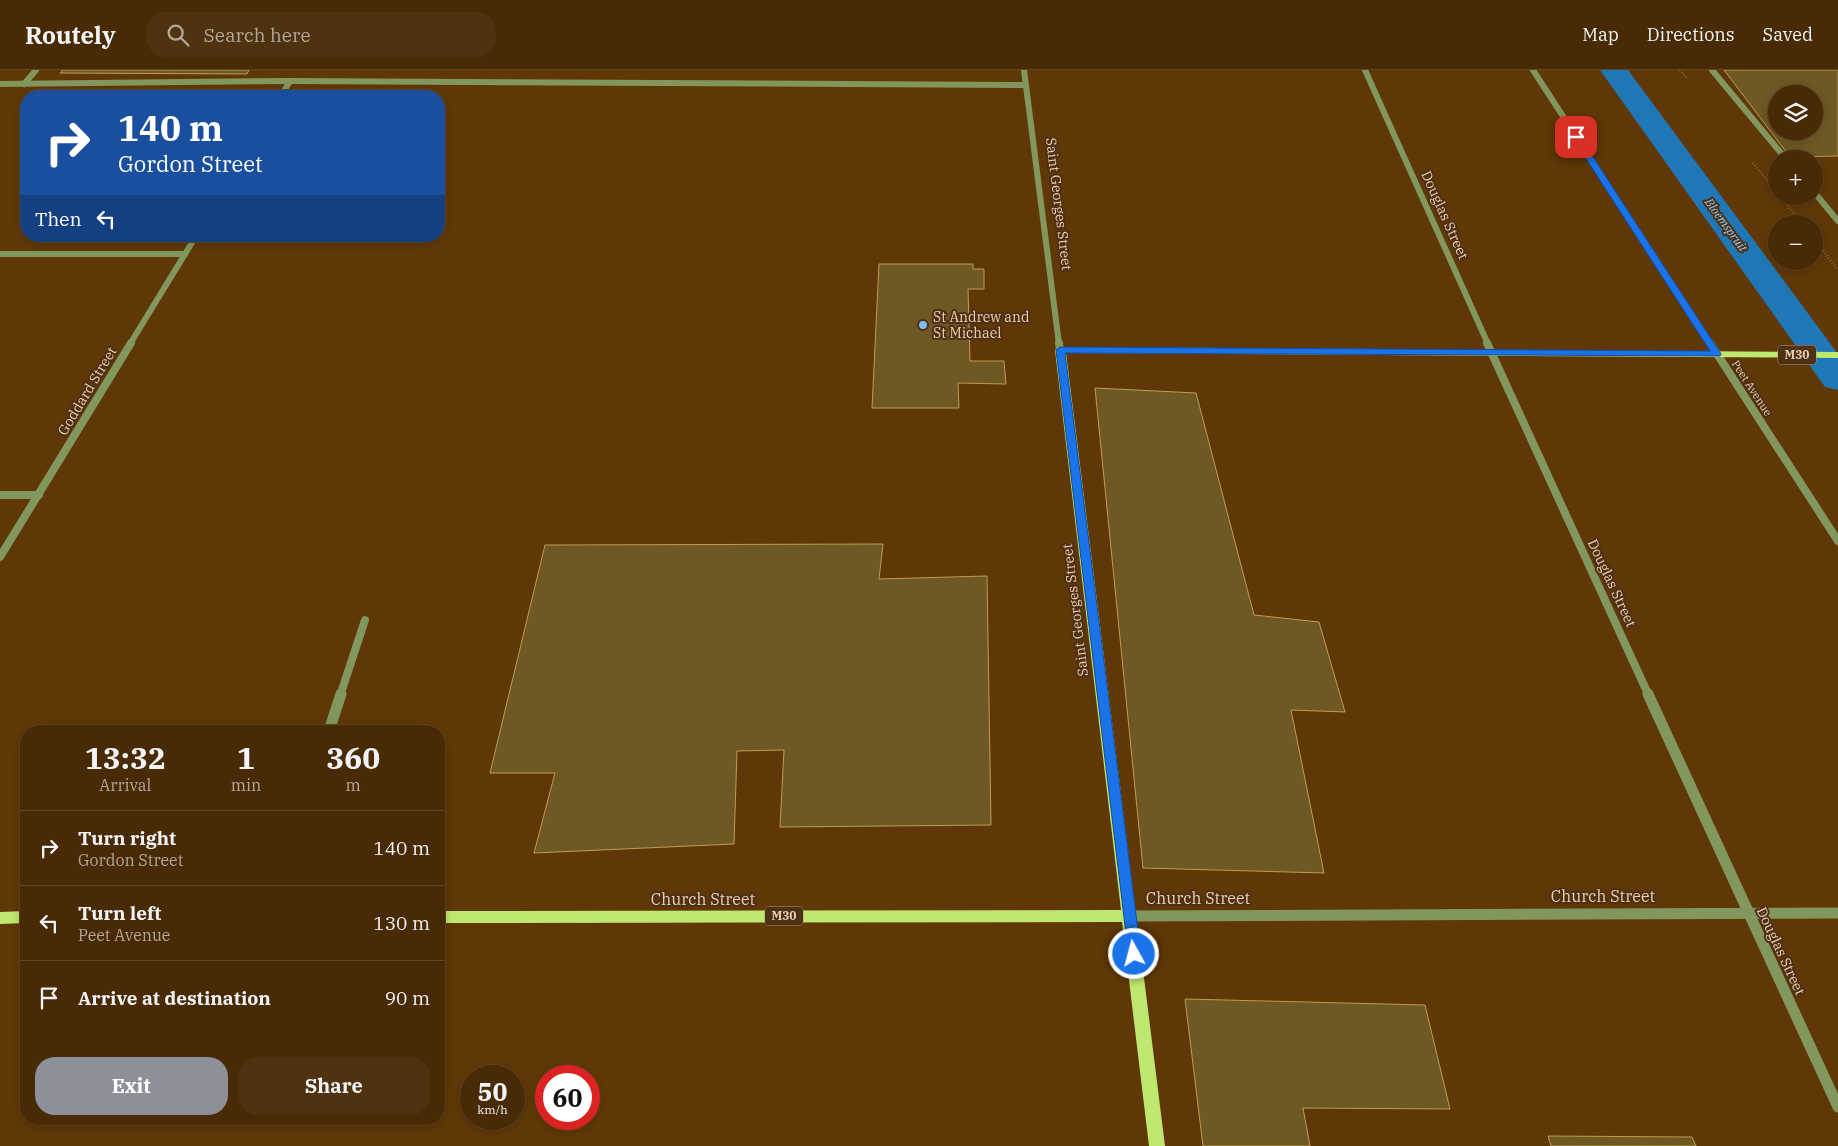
<!DOCTYPE html>
<html lang="en">
<head>
<meta charset="utf-8">
<style>
  :root { --surface:#482a05; --page:#4f320f; --text:#f1f3f6; --muted:#b1a79a; --line:#604627; --accent:#8c9099 }
  body { margin:0; font-family:"IBM Plex Serif",serif; background:var(--page); color:var(--text); height:100vh; display:flex; flex-direction:column; font-size:19px; white-space:nowrap }
  * { box-sizing:border-box; margin:0 }
  p { font-size:16px; color:var(--muted) }
  .icon { flex:none; width:28px; height:28px; fill:none; stroke:currentColor; stroke-width:2; stroke-linecap:round; stroke-linejoin:round }
  .map { position:relative; flex:1; overflow:hidden }
  .sheet { position:absolute; left:20px; top:655px; width:425px; height:400px; display:flex; flex-direction:column; background:var(--surface); border-radius:20px; box-shadow:0 2px 8px #0003,0 0 0 1px var(--line) }
  .sheet>* { flex:none }
  .hud { position:absolute; left:20px; top:20px; width:425px; height:152px; border-radius:20px; box-shadow:0 2px 8px #0003,0 0 0 1px var(--line); background:#1a4fa0; color:#fff; overflow:hidden }
  .controls { position:absolute; left:1768px; top:15px; display:grid; gap:10px }
  .controls a { display:grid; place-items:center; width:55px; height:55px; border-radius:50%; background:var(--surface); box-shadow:0 2px 8px #0003,0 0 0 1px var(--line); font-size:25px }
  .speed { position:absolute; left:460px; top:995px; display:flex; gap:10px; font-size:25px; font-weight:700; text-align:center }
  .speed>* { display:grid; place-content:center; width:65px; height:65px; border-radius:50%; background:var(--surface); box-shadow:0 2px 8px #0003,0 0 0 1px var(--line); line-height:1 }
  .speed small { font-size:12px; font-weight:400 }
  .speed .limit { border:8px solid #d22; background:#fff; color:#111 }
  .pin { position:absolute; display:grid; place-items:center; width:42px; height:42px; color:#fff; margin:-21px; border-radius:10px; box-shadow:0 2px 8px #0006 }
  .me { position:absolute; width:55px; margin:-28px; rotate:353deg; stroke-linejoin:round; filter:drop-shadow(0 0 4px #0008) }
  .turn { display:flex; align-items:center; gap:18px; height:105px; padding:0 15px; font-size:22px }
  .turn .icon { width:65px; height:65px; stroke-width:2.5 }
  .turn b { display:block; font-size:35px; line-height:42px }
  .then { display:flex; align-items:center; height:48px; padding:0 15px; background:#0003; gap:10px; font-size:19px }
  .eta { display:flex; justify-content:space-evenly; align-items:center; height:85px; text-align:center }
  .eta b { font-size:30px; font-weight:800; line-height:35px }
  .button { display:flex; gap:10px; margin-top:auto; padding:10px 15px }
  .button a { flex:1; height:58px; border-radius:20px; background:var(--accent); color:#fff; font-size:20px; font-weight:800; line-height:58px; text-align:center }
  .button a+a { background:var(--page); color:var(--text) }
  ul { padding:0; list-style:none }
  li { display:flex; align-items:center; gap:15px; height:75px; padding:0 15px; border-top:1px solid var(--line) }
  li div { flex:1 }
  li b { display:block; font-size:19px }
  li em { font-style:normal }
  header { display:flex; align-items:center; gap:30px; box-sizing:border-box; height:70px; padding:0 25px; background:var(--surface); border-bottom:1px solid var(--line) }
  header strong { font-size:24px }
  nav { display:flex; gap:28px; margin-inline-start:auto; font-size:18px }
  .search { width:350px; height:45px; background:var(--page); display:flex; align-items:center; gap:12px; box-sizing:border-box; padding:0 18px; border-radius:20px; color:var(--muted); font-size:19px }
  .map>svg:first-child { display:block }
  .lines { fill:none; stroke-linecap:round; stroke-linejoin:round }
  .canal { fill:#1f77b6; fill-rule:evenodd }
  .building { fill:#6e5824; stroke:#bf9d54; fill-rule:evenodd }
  .path { stroke:#ab8963; stroke-width:2.5; stroke-dasharray:0.5 2.5; stroke-linecap:butt }
  .minor-far2 { stroke:#81975d; stroke-width:6 }
  .minor-far1 { stroke:#81975d; stroke-width:8 }
  .minor { stroke:#81975d; stroke-width:11 }
  .major { fill:#bee86e; fill-rule:evenodd }
  .route { fill:#1a73e8; stroke:#114b97 }
  .poi-dot { fill:#7abff8; stroke:#4e3113; stroke-width:2 }
  .labels { text-anchor:middle; stroke-width:4; stroke-linejoin:round; paint-order:stroke }
  .far-street-label { font-size:11px; fill:#ecceb2; stroke:#4e3113 }
  .far-water-label { font-size:12px; font-style:italic; fill:#92ccff; stroke:#4e3113 }
  .shield { fill:#4e3113; stroke:#bd9f82; stroke-width:1 }
  .shield-label { font-size:12px; font-weight:bold; fill:#ecceb2 }
  .street-label { font-size:14px; fill:#ecceb2; stroke:#4e3113 }
  .poi-label { font-size:14px; fill:#ecceb2; stroke:#4e3113; text-anchor:start }
  .near-street-label { font-size:16px; fill:#ecceb2; stroke:#4e3113 }
</style>
</head>
<body>
<header>
<strong>Routely</strong>
<div class="search"><svg class="icon" aria-label="search" viewBox="0 0 24 24"><circle cx="10" cy="10" r="6"/><path d="M15 15l6 6"/></svg>Search here</div>
<nav><a>Map</a><a>Directions</a><a>Saved</a></nav>
</header>
<div class="map">
<svg width="1838" height="1076" viewBox="0 0 1838 1076">
  <rect width="100%" height="100%" fill="#603807"/>
  <g class="lines">
    <path class="canal" d="M1600,0H1628L1838,284V320L1825,317Z"/>
  </g>
  <g class="building">
    <path d="M63,0H249L247,4L60,3Z"/>
    <path d="M1724,0H1838V86L1790,87ZM1776,24H1814V61H1776Z"/>
    <path d="M879,194H973V199H984V219H968L970,291H1004L1006,314L958,313L959,338H872Z"/>
    <path d="M1095,318L1196,323L1254,545L1319,552L1345,642L1291,640L1324,803L1143,798Z"/>
    <path d="M883,474L879,509L987,506L991,755L780,757L784,680L737,681L734,774L534,783L555,703H490L545,475Z"/>
    <path d="M1185,929L1425,935L1450,1039L1303,1038L1310,1076H1203Z"/>
    <path d="M1548,1066L1692,1067L1696,1076H1551Z"/>
  </g>
  <g class="lines">
    <g class="path">
      <path d="M1680,0L1688,9"/>
      <path d="M1753,93L1776,121"/>
      <path d="M1780,126L1802,154"/>
      <path d="M1814,169L1838,200"/>
    </g>
    <g class="minor-far2">
      <path d="M1024,0L1059,274"/>
      <path d="M1365,0L1488,274"/>
      <path d="M1533,0L1711,274"/>
      <path d="M1712,0L1786,89"/>
      <path d="M0,14L290,11L1026,15"/>
      <path d="M24,14L36,0"/>
      <path d="M281,26L290,11"/>
      <path d="M1814,122L1838,151"/>
      <path d="M0,184H185"/>
      <path d="M130,274L196,166"/>
    </g>
    <g class="minor-far1">
      <path d="M1059,273L1060,280"/>
      <path d="M1487,273L1649,626"/>
      <path d="M1710,273L1838,471"/>
      <path d="M0,425H39"/>
      <path d="M0,487L131,273"/>
      <path d="M340,626L365,550"/>
    </g>
    <g class="minor">
      <path d="M1648,624L1838,1037"/>
      <path d="M329,661L341,624"/>
      <path d="M1129,846L1838,843"/>
    </g>
    <g class="major">
      <path d="M1060,277L1838,282V288L1066,283L1165,1076H1149L1122,852L439,853V841L1121,840L1055,280Z"/>
      <path d="M26,841V853L0,854V842Z"/>
    </g>
  </g>
  <path class="route" d="M1573,65L1580,67L1721,284L1720,286L1065,283L1141,884L1139,889L1134,890L1129,889L1056,280L1060,277L1710,281L1572,67Z"/>
  <circle class="poi-dot" cx="923" cy="255" r="5"/>
  <g class="labels">
    <g class="far-street-label">
      <text transform="translate(1752 318) rotate(57)" y="4">Peet Avenue</text>
    </g>
    <g class="far-water-label">
      <text transform="translate(1726 155) rotate(54)" y="4">Bloemspruit</text>
    </g>
    <g class="shield">
      <rect x="1778" y="275.5" width="38" height="19" rx="4"/>
      <rect x="765" y="836.5" width="38" height="19" rx="4"/>
    </g>
    <g class="shield-label">
      <text x="1797" y="289">M30</text>
      <text x="784" y="850">M30</text>
    </g>
    <g class="street-label">
      <text transform="translate(1059 134) rotate(83)" y="5">Saint Georges Street</text>
      <text transform="translate(1445 145) rotate(66)" y="5">Douglas Street</text>
      <text transform="translate(87 321) rotate(-59)" y="5">Goddard Street</text>
      <text transform="translate(1612 513) rotate(65)" y="5">Douglas Street</text>
      <text transform="translate(1075 540) rotate(-97)" y="5">Saint Georges Street</text>
      <text transform="translate(1781 881) rotate(65)" y="5">Douglas Street</text>
    </g>
    <g class="poi-label">
      <text x="933" y="252">St Andrew and<tspan x="933" dy="16">St Michael</tspan></text>
    </g>
    <g class="near-street-label">
      <text x="1603" y="832">Church Street</text>
      <text x="1198" y="834">Church Street</text>
      <text x="703" y="835">Church Street</text>
    </g>
  </g>
</svg>
<div class="controls">
<a><svg class="icon" aria-label="layers" viewBox="0 0 24 24"><path d="M12 4l9 5-9 5-9-5zM3 14l9 5 9-5"/></svg></a>
<a>+</a>
<a>−</a>
</div>
<div class="speed"><div>50<small>km/h</small></div><div class="limit">60</div></div>
<div class="pin" style="left:1576px;top:67px;background:#d93025"><svg class="icon" aria-label="arrive" viewBox="0 0 24 24"><path d="M6 21V4h12l-3 4 3 4H6"/></svg></div>
<svg class="me" style="left:1134px;top:884px" viewBox="-20 -20 40 40"><circle r="17" fill="#1a73e8" stroke="#fff" stroke-width="3"/><path d="M0-11L8 9 0 5-8 9z" fill="#fff"/></svg>
<div class="hud">
<div class="turn"><svg class="icon" aria-label="right" viewBox="0 0 24 24"><path d="M7 20v-9h11M14 6l5 5-5 5"/></svg><div><b>140 m</b>Gordon Street</div></div>
<div class="then">Then<svg class="icon" aria-label="left" viewBox="0 0 24 24"><path d="M17 20v-9H6M10 6l-5 5 5 5"/></svg></div>
</div>
<section class="sheet">
<div class="eta">
<div><b>13:32</b><p>Arrival</p></div>
<div><b>1</b><p>min</p></div>
<div><b>360</b><p>m</p></div>
</div>
<ul>
<li><svg class="icon" aria-label="right" viewBox="0 0 24 24"><path d="M7 20v-9h11M14 6l5 5-5 5"/></svg><div><b>Turn right</b><p>Gordon Street</p></div><em>140 m</em></li>
<li><svg class="icon" aria-label="left" viewBox="0 0 24 24"><path d="M17 20v-9H6M10 6l-5 5 5 5"/></svg><div><b>Turn left</b><p>Peet Avenue</p></div><em>130 m</em></li>
<li><svg class="icon" aria-label="arrive" viewBox="0 0 24 24"><path d="M6 21V4h12l-3 4 3 4H6"/></svg><div><b>Arrive at destination</b></div><em>90 m</em></li>
</ul>
<div class="button"><a>Exit</a><a>Share</a></div>
</section>
</div>
</body>
</html>
